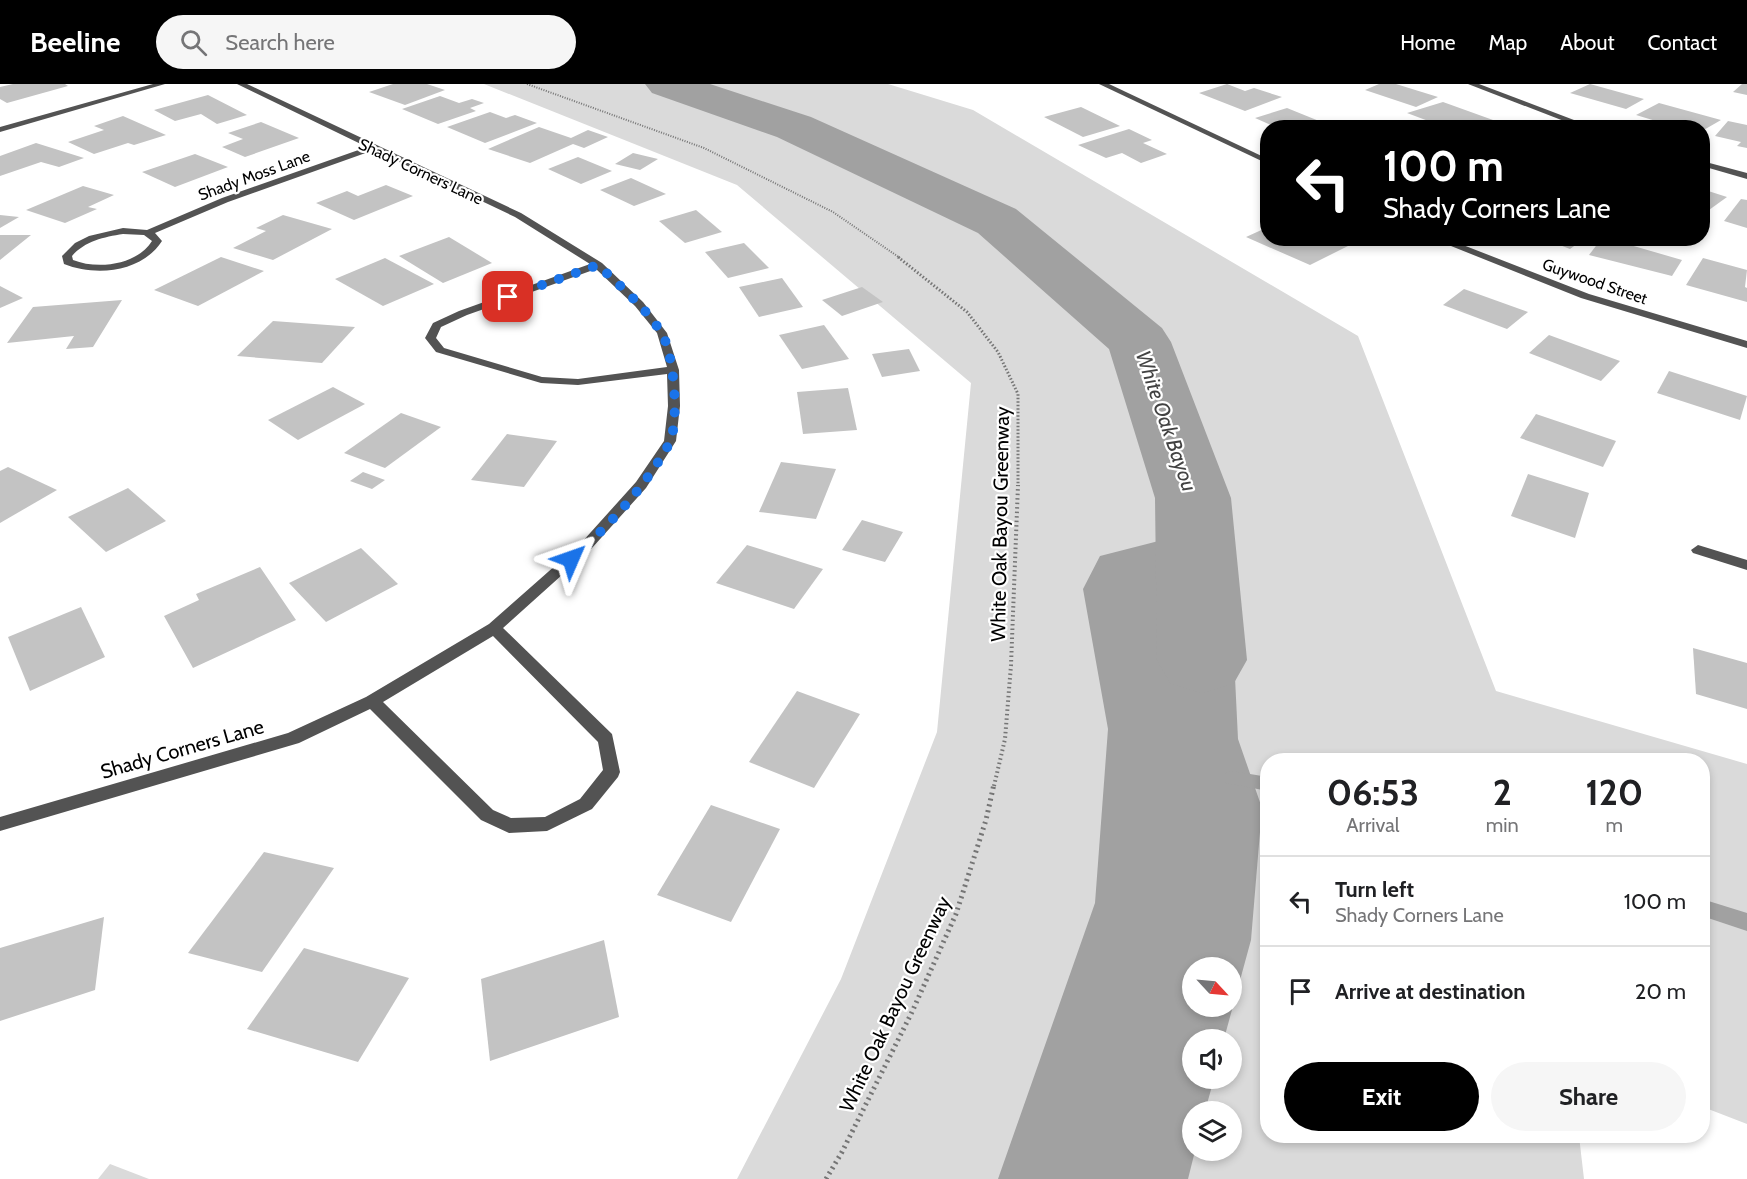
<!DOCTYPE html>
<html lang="en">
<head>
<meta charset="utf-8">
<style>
  :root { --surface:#fff; --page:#f6f6f6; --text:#202124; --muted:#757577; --line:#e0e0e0; --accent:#000 }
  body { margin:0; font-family:Cabin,sans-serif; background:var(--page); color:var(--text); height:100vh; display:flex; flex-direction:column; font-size:22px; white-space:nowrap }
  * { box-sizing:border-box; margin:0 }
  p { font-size:20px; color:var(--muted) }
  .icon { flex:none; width:33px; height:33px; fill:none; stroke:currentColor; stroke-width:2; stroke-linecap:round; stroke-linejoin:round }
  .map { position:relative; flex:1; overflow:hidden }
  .drawer { position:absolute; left:1260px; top:669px; width:450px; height:390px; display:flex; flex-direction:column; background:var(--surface); border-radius:24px; box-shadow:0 3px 9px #0003 }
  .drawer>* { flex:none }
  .hud { position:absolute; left:1260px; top:36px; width:450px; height:126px; border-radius:24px; box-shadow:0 3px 9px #0003; background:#000; color:#fff; overflow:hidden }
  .needle { width:39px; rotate:116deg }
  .controls { position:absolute; left:1182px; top:873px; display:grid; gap:12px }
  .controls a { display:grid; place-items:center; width:60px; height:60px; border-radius:50%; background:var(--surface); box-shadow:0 3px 9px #0003; font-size:30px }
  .pin { position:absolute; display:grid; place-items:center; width:51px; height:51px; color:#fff; margin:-26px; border-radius:12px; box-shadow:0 3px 9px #0006 }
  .me { position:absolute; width:66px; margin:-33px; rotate:47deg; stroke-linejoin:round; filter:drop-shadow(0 0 4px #0008) }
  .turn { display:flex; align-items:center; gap:21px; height:126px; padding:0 24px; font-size:27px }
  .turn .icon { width:78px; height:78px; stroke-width:2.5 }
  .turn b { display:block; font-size:42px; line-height:51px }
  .eta { display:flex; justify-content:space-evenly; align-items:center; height:102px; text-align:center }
  .eta b { font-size:36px; font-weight:700; line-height:42px }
  .action { display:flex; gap:12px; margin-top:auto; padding:12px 24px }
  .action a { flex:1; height:69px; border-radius:36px; background:var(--accent); color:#fff; font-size:24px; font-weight:700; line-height:69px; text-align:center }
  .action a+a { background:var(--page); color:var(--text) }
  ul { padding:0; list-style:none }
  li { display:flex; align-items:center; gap:18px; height:90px; padding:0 24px; border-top:2px solid var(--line) }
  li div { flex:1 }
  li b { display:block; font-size:22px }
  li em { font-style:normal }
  header { display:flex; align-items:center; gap:36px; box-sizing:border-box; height:84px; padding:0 30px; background:var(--accent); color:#fff }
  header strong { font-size:28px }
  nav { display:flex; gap:33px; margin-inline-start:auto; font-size:21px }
  .search { width:420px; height:54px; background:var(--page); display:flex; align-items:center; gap:15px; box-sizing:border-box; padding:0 21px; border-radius:33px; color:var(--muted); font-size:22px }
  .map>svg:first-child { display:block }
  .green { fill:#dadada; fill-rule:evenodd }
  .water { fill:#a1a1a1; fill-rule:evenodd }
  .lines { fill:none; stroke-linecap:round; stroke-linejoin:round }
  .stream { fill:#a1a1a1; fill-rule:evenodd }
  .river { fill:#a1a1a1; fill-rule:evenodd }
  .building { fill:#c3c3c3 }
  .path-far3 { stroke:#757575; stroke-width:2; stroke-dasharray:1 1.5; stroke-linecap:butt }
  .path-far2 { stroke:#757575; stroke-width:3; stroke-dasharray:1.5 2; stroke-linecap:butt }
  .path-far1 { stroke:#757575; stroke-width:4; stroke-dasharray:1.5 3; stroke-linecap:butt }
  .path { stroke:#757575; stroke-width:5; stroke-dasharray:2 4; stroke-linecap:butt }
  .minor { fill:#535353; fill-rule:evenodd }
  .route { stroke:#1a73e8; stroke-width:10; stroke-dasharray:0 18 }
  .labels { text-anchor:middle; stroke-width:4.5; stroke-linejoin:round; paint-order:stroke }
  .far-street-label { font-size:16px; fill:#000; stroke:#fff }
  .street-label { font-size:20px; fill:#000; stroke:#fff }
  .water-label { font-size:21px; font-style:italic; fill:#424242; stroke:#fff }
</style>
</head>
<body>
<header>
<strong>Beeline</strong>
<div class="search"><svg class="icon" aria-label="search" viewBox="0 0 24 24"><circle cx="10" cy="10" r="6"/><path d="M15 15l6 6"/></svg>Search here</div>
<nav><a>Home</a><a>Map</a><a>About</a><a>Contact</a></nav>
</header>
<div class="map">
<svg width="1747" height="1095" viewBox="0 0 1747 1095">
  <rect width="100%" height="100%" fill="#fff"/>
  <g class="green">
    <path d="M484,0H888L973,26L1358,252L1496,607L1747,680V1040L1703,1023L1702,676H1268V1052H1579L1584,1095H737L841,895L937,648L971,299L737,101ZM1192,884H1232V922H1192ZM1192,956H1232V994H1192ZM1192,1028H1232V1066H1192Z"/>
    <path d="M110,1080L149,1095H98Z"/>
  </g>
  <path class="water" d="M1186,450L1214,470L1230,491L1238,655L1262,724L1251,856L1224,955L1192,956V994L1214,995L1205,1027L1192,1028V1066L1195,1067L1188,1095H998L1095,819L1108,645L1083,505L1100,472ZM1192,884H1232V922H1192Z"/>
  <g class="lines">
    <g class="stream">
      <path d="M1232,687L1268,693V707L1226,699L1223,694L1226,689Z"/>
      <path d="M1702,815L1747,829V847L1702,832Z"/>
    </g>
    <path class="river" d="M645,0H710L811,33L1016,125L1162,244L1171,258L1231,414L1247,576L1234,599L1202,609L1170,599L1157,576L1155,414L1109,265L978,149L777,53L652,9Z"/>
  </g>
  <g class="building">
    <path d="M13,0H65L68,2L7,19L0,15V3Z"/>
    <path d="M393,0H427L445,6L405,21L369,8Z"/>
    <path d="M1227,0L1245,7L1254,4L1282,13L1245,27L1199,9Z"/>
    <path d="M1379,0H1396L1438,13L1416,23L1365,6Z"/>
    <path d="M1590,0L1644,15L1626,25L1570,9Z"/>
    <path d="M1742,0H1747V11L1733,8Z"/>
    <path d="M208,11L247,31L217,40L201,30L175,37L154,26Z"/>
    <path d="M440,12L459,19L472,15L484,19L470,24L476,27L438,40L402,25Z"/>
    <path d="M1443,18L1493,36L1472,44H1458L1446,39L1439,41L1407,29Z"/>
    <path d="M1659,19L1721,36L1702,47V44H1679L1636,31Z"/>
    <path d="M1081,23L1120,42L1083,53L1044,33Z"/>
    <path d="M1287,24L1324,39L1311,44H1278L1255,34Z"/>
    <path d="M490,28L506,34L515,31L537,39L485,59L447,43Z"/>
    <path d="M123,32L166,51L134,61L128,59L94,70L68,58L104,46L94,42Z"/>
    <path d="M1728,37L1747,41V64L1737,62L1741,58L1715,52Z"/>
    <path d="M261,38L299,54L245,73L222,63L243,55L228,49Z"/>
    <path d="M539,43L571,54L588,46L608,53L584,64L573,60L530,79L488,65Z"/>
    <path d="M1129,45L1152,56L1143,59L1167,70L1141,79L1122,69L1106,74L1078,61Z"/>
    <path d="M36,59L84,74L59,83L41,78L0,92V72Z"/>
    <path d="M633,69L658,75L640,86L615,80Z"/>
    <path d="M195,70L228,83L175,103L142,88Z"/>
    <path d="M578,73L612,87L581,100L548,85Z"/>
    <path d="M631,94L666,110L634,122L600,106Z"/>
    <path d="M386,101L413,112L354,136L316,119L347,107L358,112Z"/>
    <path d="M83,102L114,111L88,123L97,125L65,139L26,126Z"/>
    <path d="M1702,105L1727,113L1709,126L1702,124Z"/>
    <path d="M1741,115L1747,116V144L1724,137Z"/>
    <path d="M696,126L722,148L685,159L659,137Z"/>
    <path d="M0,131L19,133L0,144Z"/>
    <path d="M283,131L332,145L273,176L233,164L266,147L256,144Z"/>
    <path d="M1268,143V154H1331L1348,162L1310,181L1246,153Z"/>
    <path d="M0,151H31L0,176Z"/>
    <path d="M449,153L492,179L443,199L399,172Z"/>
    <path d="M1542,154H1585L1570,165Z"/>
    <path d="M1602,154H1606L1682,176L1672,192L1589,171Z"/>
    <path d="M744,159L769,184L728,194L705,168Z"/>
    <path d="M221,173L264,187L198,222L154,206Z"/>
    <path d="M385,174L434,200L383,222L335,195Z"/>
    <path d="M1703,174L1747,186L1745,203L1747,204V218L1686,201Z"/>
    <path d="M782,194L803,223L759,233L739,203Z"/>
    <path d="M0,202L23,214L0,224Z"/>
    <path d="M862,203L883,218L842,232L822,216Z"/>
    <path d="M1464,205L1528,228L1507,245L1443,221Z"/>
    <path d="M122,216L93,263L66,265L74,252L7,259L33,223Z"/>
    <path d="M273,237L355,243L322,279L237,272Z"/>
    <path d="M824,241L849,275L802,285L779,251Z"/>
    <path d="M1549,251L1620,277L1601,297L1529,269Z"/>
    <path d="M909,265L920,287L882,293L872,270Z"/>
    <path d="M1669,287L1747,312L1740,336L1657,309Z"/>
    <path d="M333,303L365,320L298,356L268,336Z"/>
    <path d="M848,304L857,346L803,350L797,308Z"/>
    <path d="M401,329L441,343L385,384L344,369Z"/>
    <path d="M1536,330L1616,357L1603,383L1520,354Z"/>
    <path d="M507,350L557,357L524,403L471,396Z"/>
    <path d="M781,378L836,385L816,435L759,428Z"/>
    <path d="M8,383L57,406L0,439V387Z"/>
    <path d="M363,388L385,396L372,405L350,397Z"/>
    <path d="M1528,390L1589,409L1575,454L1511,432Z"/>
    <path d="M128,404L166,437L106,468L68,433Z"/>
    <path d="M862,436L903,448L885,478L842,466Z"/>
    <path d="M747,461L823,485L794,525L716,499Z"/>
    <path d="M361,464L398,500L326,538L289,499Z"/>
    <path d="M260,483L296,536L193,584L164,532L199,516L196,510Z"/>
    <path d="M81,523L105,573L30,607L8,553Z"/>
    <path d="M1693,564L1747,579V625L1696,610Z"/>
    <path d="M797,607L860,630L814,704L749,678Z"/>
    <path d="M711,721L780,745L731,838L657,811Z"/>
    <path d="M264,768L334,784L262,888L188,869Z"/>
    <path d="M104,833L95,906L0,937V864Z"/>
    <path d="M604,856L619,933L490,977L481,895Z"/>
    <path d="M304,864L409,894L358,978L247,945Z"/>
  </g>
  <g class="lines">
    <path class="path-far3" d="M527,0L704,64L833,128L900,174"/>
    <path class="path-far2" d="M898,173L967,228L998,268L1018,310V402"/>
    <path class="path-far1" d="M994,702L1005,655L1011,581L1018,401"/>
    <path class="path" d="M826,1095L842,1068L912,928L956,830L986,736L994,700"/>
    <g class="minor">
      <path d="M153,0H165L0,48V43Z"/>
      <path d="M237,0H247L521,129L602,179L643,218L667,249L679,286L680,322L676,357L646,404L592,464L503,544L612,650L620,688L618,693L592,725L547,747L509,749L481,736L370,625L299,659L0,747V733L288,649L366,613L489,540L582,458L636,398L664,357L668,322L667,290L578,301L541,299L436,268L425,254L433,239L459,227L590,180L515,133L374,66L228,118L155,149L162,157C142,188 97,193 64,180L62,172L75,159L89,152L123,144L147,146L222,114L367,63ZM123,150L144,151L152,157C137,181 98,186 73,176L72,172C85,157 104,153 123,150ZM596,185L635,222L657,249L667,283L578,295L542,293L444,264L436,254L441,243L467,231ZM493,552L598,658L603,686L580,715L545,733L511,734L493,726L383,618Z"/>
      <path d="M1099,0H1109L1268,75V80Z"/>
      <path d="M1468,0H1479L1595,44H1582Z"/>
      <path d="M1702,77L1747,89V95L1702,82Z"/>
      <path d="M1431,154H1445L1589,210L1747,257V264L1581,214Z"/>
      <path d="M1698,461L1747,476V486L1693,469L1691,466Z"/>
    </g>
  </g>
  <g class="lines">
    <path class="route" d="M508,213L598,181C620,202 644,222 661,248C674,268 680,339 669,360C646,402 608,443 571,475"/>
  </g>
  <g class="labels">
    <g class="far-street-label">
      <text transform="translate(421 87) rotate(25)" y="6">Shady Corners Lane</text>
      <text transform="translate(254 91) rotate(-20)" y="6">Shady Moss Lane</text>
      <text transform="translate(1595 197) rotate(19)" y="6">Guywood Street</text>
    </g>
    <g class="street-label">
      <text transform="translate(1000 440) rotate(-89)" y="7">White Oak Bayou Greenway</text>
      <text transform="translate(182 665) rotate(-16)" y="7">Shady Corners Lane</text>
      <text transform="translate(895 920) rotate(-65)" y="7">White Oak Bayou Greenway</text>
    </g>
    <g class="water-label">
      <text transform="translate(1166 337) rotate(71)" y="7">White Oak Bayou</text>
    </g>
  </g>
</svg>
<div class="controls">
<a><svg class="needle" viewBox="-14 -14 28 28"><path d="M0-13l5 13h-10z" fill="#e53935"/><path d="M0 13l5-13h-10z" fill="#757577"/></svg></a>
<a><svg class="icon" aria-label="sound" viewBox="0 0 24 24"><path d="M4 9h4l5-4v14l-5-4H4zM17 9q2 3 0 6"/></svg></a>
<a><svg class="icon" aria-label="layers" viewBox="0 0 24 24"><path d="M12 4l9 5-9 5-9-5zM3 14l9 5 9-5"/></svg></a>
</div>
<div class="pin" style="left:508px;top:213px;background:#d93025"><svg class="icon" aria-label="arrive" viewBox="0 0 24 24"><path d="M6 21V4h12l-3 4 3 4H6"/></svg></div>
<svg class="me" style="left:571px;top:475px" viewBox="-20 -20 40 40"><path d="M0-17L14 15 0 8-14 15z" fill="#1a73e8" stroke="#fff" stroke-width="4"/></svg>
<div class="hud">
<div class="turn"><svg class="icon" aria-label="left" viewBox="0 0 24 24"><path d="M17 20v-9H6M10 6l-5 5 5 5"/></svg><div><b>100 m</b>Shady Corners Lane</div></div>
</div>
<section class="drawer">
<div class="eta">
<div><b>06:53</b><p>Arrival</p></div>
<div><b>2</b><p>min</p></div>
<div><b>120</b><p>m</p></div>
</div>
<ul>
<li><svg class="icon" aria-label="left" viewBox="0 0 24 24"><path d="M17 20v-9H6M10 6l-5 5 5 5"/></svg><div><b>Turn left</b><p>Shady Corners Lane</p></div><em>100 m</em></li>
<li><svg class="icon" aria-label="arrive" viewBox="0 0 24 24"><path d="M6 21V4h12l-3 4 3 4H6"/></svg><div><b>Arrive at destination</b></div><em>20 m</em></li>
</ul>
<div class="action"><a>Exit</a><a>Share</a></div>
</section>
</div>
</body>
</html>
